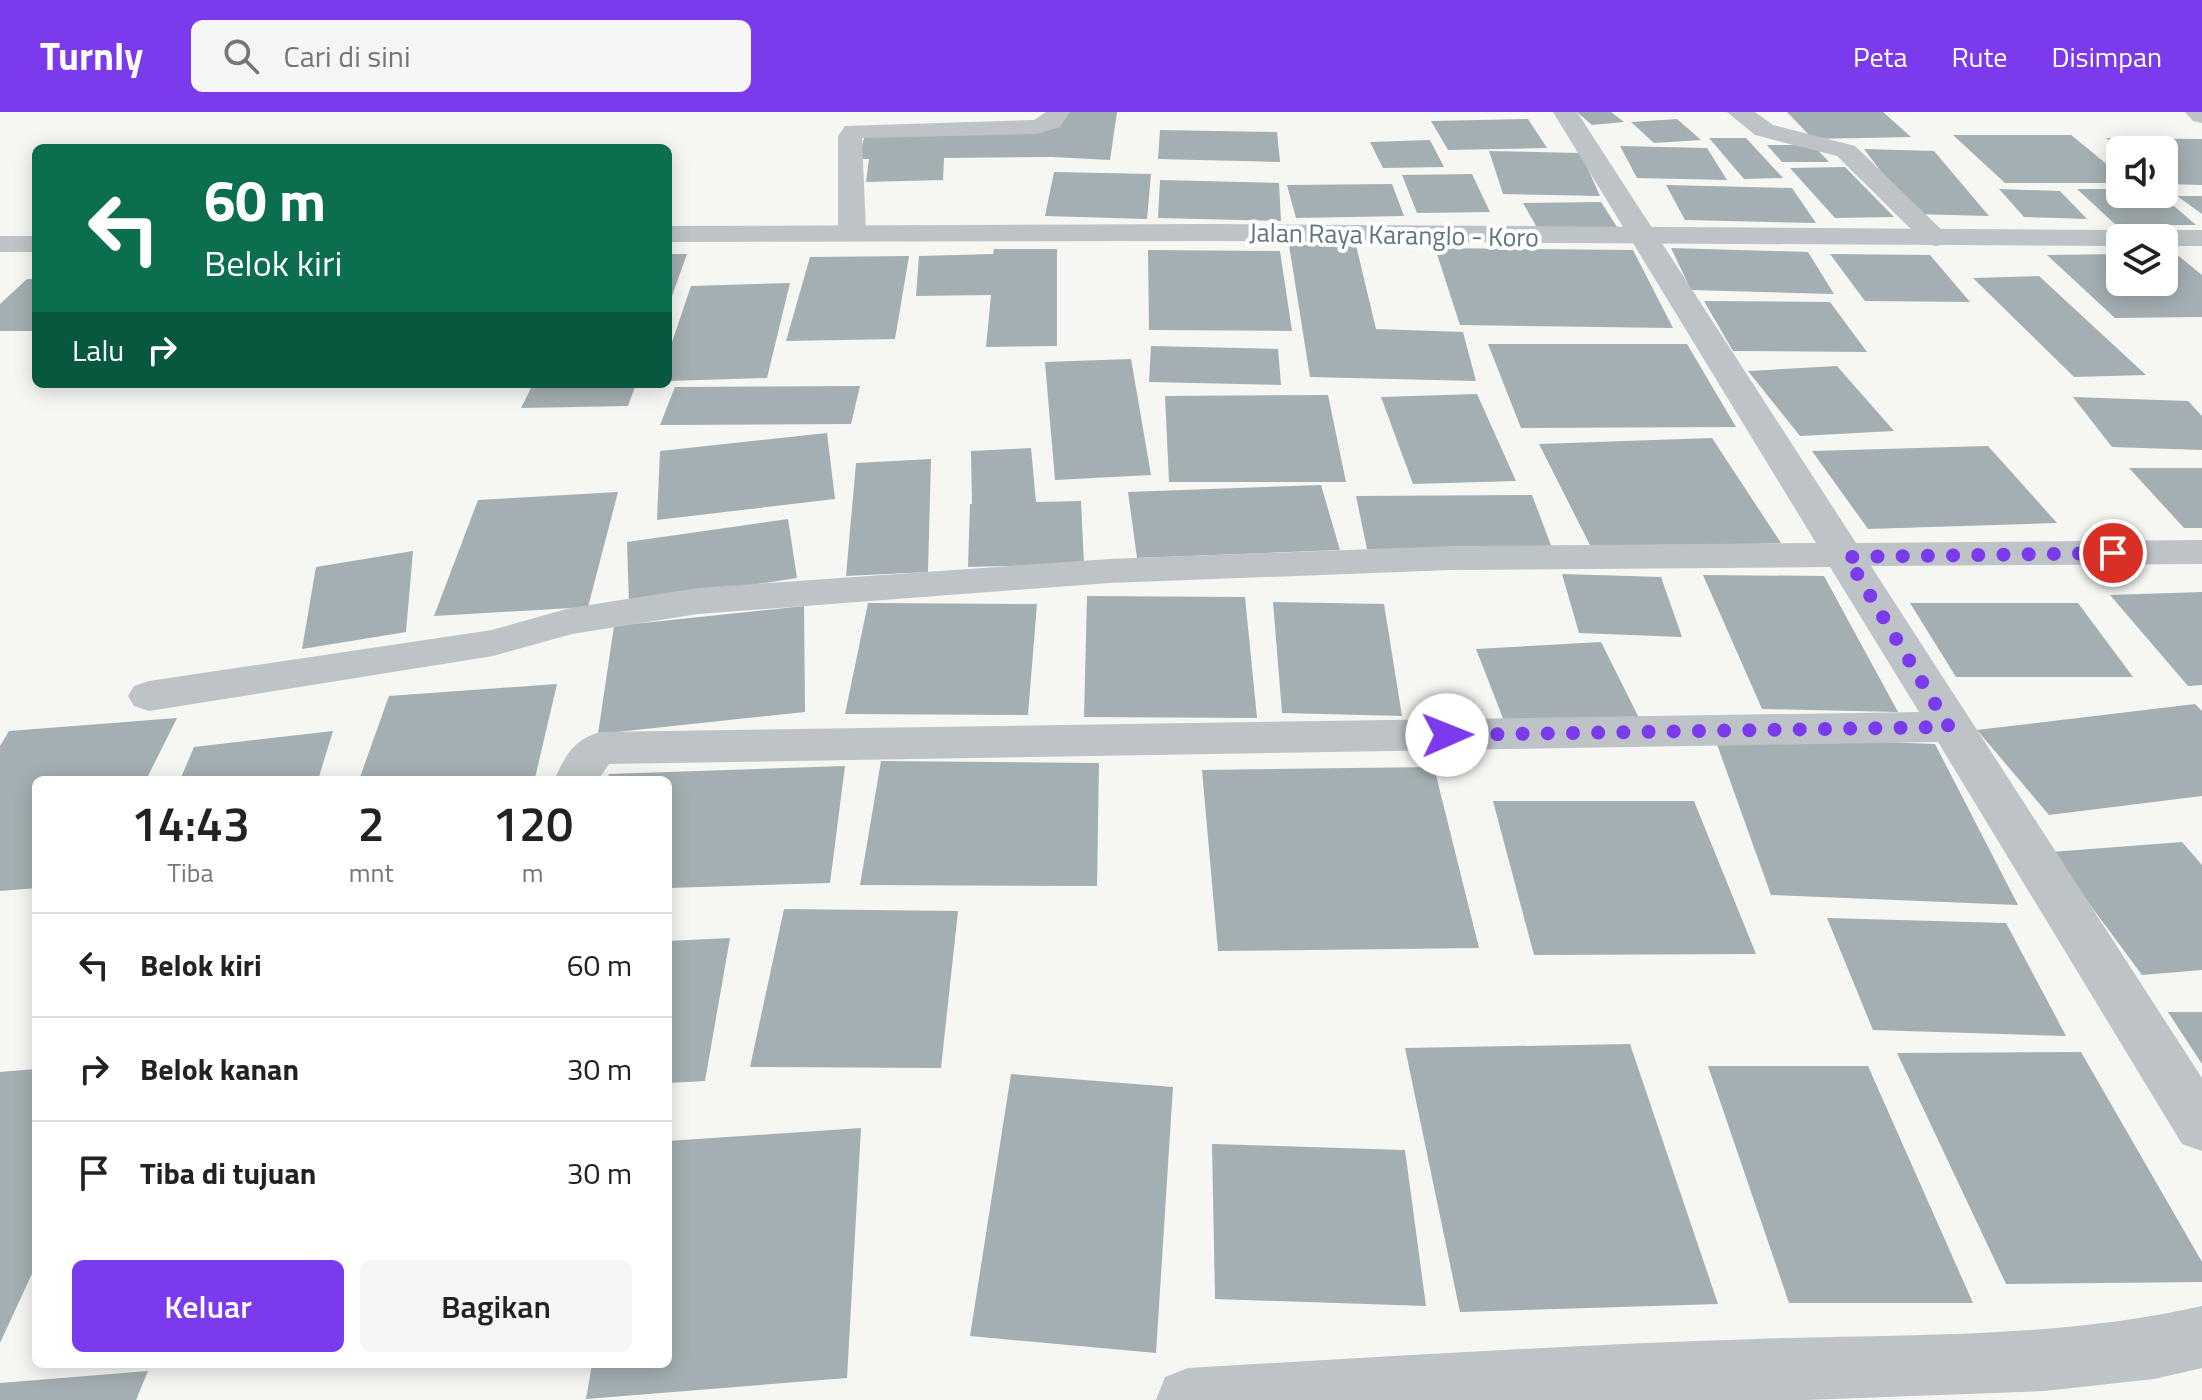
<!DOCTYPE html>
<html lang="id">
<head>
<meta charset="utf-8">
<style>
  :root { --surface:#fff; --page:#f6f6f6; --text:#222; --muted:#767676; --line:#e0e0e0; --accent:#7c3aed }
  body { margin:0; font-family:"Titillium Web",sans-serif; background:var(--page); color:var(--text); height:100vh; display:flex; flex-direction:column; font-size:30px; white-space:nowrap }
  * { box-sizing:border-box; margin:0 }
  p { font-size:26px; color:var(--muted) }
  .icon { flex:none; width:44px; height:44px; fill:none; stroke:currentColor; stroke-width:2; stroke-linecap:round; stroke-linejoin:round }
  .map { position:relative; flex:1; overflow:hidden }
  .sheet { position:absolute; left:32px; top:664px; width:640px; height:592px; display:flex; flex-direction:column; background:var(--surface); border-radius:12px; box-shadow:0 4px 20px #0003 }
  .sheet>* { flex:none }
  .guide { position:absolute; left:32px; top:32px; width:640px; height:244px; border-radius:12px; box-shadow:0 4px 20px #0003; background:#0b6e4f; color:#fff; overflow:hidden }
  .controls { position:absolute; left:2106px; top:24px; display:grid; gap:16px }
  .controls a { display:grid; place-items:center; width:72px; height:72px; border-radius:12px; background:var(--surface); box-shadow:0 4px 20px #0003; font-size:40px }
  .pin { position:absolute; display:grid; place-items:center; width:68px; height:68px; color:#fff; margin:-34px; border:4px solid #fff; border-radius:50%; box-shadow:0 2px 8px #0007 }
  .me { position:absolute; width:88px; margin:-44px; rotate:89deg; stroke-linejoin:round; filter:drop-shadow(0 0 6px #0008) }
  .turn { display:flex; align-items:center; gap:28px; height:168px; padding:0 40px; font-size:36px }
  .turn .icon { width:104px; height:104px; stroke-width:2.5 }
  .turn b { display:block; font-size:56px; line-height:68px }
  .then { display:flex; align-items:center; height:76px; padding:0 40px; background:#0003; gap:16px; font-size:30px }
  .eta { display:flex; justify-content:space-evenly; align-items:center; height:136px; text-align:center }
  .eta b { font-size:48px; font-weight:600; line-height:56px }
  .action { display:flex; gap:16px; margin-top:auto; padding:16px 40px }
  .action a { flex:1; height:92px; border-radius:12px; background:var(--accent); color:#fff; font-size:32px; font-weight:600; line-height:92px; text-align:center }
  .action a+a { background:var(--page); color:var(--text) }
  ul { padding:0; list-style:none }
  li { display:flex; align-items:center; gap:24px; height:104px; padding:0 40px; border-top:2px solid var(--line) }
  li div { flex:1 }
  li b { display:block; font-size:30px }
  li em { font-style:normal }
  header { display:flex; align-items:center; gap:48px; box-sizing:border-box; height:112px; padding:0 40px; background:var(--accent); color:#fff }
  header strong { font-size:38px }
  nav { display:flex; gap:44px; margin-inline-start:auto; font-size:28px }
  .search { width:560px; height:72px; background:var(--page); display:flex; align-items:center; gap:20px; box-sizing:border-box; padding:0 28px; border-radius:12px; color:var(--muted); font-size:30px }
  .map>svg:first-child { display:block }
  .building { fill:#a4afb3 }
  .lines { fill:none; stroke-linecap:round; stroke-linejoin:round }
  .minor { fill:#bdc3c6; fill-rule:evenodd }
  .tertiary { fill:#bdc3c6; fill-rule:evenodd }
  .route { stroke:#7c3aed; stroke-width:14; stroke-dasharray:0 25.2 }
  .labels { text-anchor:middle; stroke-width:8; stroke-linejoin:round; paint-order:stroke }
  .far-street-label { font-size:26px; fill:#62757e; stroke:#fff }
</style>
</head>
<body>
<header>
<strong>Turnly</strong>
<div class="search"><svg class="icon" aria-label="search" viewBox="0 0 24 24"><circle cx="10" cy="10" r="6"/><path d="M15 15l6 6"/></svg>Cari di sini</div>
<nav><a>Peta</a><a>Rute</a><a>Disimpan</a></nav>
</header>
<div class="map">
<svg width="2202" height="1288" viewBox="0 0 2202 1288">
  <rect width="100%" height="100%" fill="#f6f6f3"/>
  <g class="building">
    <path d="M1062,0H1117L1110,48L1052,45L944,46L943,68L866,70L869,47H859L866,17L1058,15Z"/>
    <path d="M1577,0H1611L1624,10L1592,13Z"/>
    <path d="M1787,0H1883L1911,25L1813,27Z"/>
    <path d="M1528,7L1547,36L1448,38L1431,9Z"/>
    <path d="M1677,7L1701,28L1654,31L1631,10Z"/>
    <path d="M1160,18L1277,20L1280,50L1158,47Z"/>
    <path d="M1953,23H2071L2120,63V71H2005Z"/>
    <path d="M1709,26H1746L1783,66L1744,67Z"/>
    <path d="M2106,26L2202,27V73L2164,72V38H2120Z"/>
    <path d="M1430,28L1444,55L1383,56L1370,30Z"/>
    <path d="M1767,33H1813L1829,50H1782Z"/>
    <path d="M1620,34L1707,36L1727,68L1637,66Z"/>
    <path d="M1864,37L1934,39L1989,104L1913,102Z"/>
    <path d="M1489,39L1581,41L1600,84L1503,82Z"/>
    <path d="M1845,55L1894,105L1835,106L1790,56Z"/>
    <path d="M1054,60L1151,62L1147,107L1045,104Z"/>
    <path d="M1472,62L1490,100L1417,101L1402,63Z"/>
    <path d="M1160,68L1279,71L1281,109L1158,106Z"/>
    <path d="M1392,72L1404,104L1296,106L1287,73Z"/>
    <path d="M1666,73L1792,76L1816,111L1685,108Z"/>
    <path d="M1999,77L2060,79L2087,107L2024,105Z"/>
    <path d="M2077,77H2120V82H2160L2196,113H2116Z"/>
    <path d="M2177,84H2202V102Z"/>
    <path d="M1601,90L1619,118L1539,119L1523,91Z"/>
    <path d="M1289,133H1356L1376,217L1463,220L1476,269L1310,265Z"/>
    <path d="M1435,136L1633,138L1673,216L1460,213Z"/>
    <path d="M1671,136L1808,140L1834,182L1691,178Z"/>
    <path d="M994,137H1057V234L986,235L991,183L916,184L919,144L993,142Z"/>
    <path d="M1148,138L1280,139L1292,219L1149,218Z"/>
    <path d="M2164,141H2175L2202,163V205L2115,206L2047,143L2120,142V170H2164Z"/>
    <path d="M668,142H687L668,195Z"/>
    <path d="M1830,142L1930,143L1970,190L1865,189Z"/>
    <path d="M909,144L895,227L786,229L810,145Z"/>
    <path d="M2039,164L2146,263L2074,265L1973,166Z"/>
    <path d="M27,167H36V219H0V192Z"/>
    <path d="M790,171L767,266L668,269V242L691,174Z"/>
    <path d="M1704,189L1830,190L1867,240L1733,239Z"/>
    <path d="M1488,232H1687L1736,315L1521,316Z"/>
    <path d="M1151,234L1278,237L1281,273L1149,270Z"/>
    <path d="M1131,247L1151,363L1055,368L1045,250Z"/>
    <path d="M1837,254L1894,319L1800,324L1748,259Z"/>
    <path d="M533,272H636L628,294L521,296Z"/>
    <path d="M860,274L851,312L660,313L675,275Z"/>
    <path d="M1477,282L1516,369L1413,372L1381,285Z"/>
    <path d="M1328,283L1346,370H1169L1165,284Z"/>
    <path d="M2073,285L2188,289L2202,304V338L2112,335Z"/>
    <path d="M827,321L835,387L657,408L660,339Z"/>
    <path d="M1712,326L1781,431L1593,439L1539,332Z"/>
    <path d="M1988,334L2057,411L1868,417L1812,339Z"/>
    <path d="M1031,336L1036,390L1081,389L1084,452L968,455L970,392H972L971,339Z"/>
    <path d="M931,347L928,460L846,464L856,351Z"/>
    <path d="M2129,356H2202V416H2184Z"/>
    <path d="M1321,373L1340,438L1137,446L1128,380Z"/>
    <path d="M618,380L588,495L434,504L478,388Z"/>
    <path d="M1532,383L1552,436L1367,437L1356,384Z"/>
    <path d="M788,407L797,466L629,492L627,430Z"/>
    <path d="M413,439L406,520L302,537L316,455Z"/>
    <path d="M1562,462L1661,465L1682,525L1579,521Z"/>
    <path d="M1703,463L1824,464L1898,600L1762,597Z"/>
    <path d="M2202,480V573L2188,574L2110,483Z"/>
    <path d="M1087,484L1245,485L1257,606L1084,605Z"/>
    <path d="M1273,490L1384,492L1402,604L1282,601Z"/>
    <path d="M868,491L1037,492L1028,603L845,602Z"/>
    <path d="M1910,491H2078L2133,565H1956Z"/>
    <path d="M804,494L805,600L598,622L614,514Z"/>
    <path d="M1601,530L1639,606L1506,614L1476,537Z"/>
    <path d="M557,572L535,666L359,668L389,584Z"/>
    <path d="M2195,592L2202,599V684L2049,703L1977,618Z"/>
    <path d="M177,606L146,668H36V776L0,779V634L9,619Z"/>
    <path d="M333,619L318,668H180L194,635Z"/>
    <path d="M1714,624L1935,632L2018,793L1771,783Z"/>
    <path d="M881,649L1099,651L1097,774L860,773Z"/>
    <path d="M845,654L830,771L668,776V668H607L609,662Z"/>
    <path d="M1434,655L1479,836L1218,839L1202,658Z"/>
    <path d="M1493,689H1694L1756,842L1534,843Z"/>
    <path d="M2182,730L2202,753V858L2142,863L2051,740Z"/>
    <path d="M784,797L958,799L941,956L750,955Z"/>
    <path d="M1827,806L2006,811L2066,924L1873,918Z"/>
    <path d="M730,826L705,969L668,971V829Z"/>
    <path d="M2168,900H2202V952Z"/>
    <path d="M1630,932L1718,1192L1460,1200L1405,936Z"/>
    <path d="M2081,940L2202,1150V1170L2006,1172L1897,941Z"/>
    <path d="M1708,954H1868L1973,1191H1789Z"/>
    <path d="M36,957V1153L0,1231V960Z"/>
    <path d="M1011,962L1173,975L1156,1241L970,1224Z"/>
    <path d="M861,1016L847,1266L586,1287L592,1252H668V1029Z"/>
    <path d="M1212,1032L1405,1038L1426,1194L1215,1187Z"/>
    <path d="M148,1259L136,1288H0V1271Z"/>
  </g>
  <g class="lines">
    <g class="minor">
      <path d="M1046,0H1070L1060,15L1037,22L862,26L866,120L862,126L852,128L842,126L838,120V24L845,14L1034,8Z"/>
      <path d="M1553,0H1577L1856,431L2202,428V452L1871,454L2202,966V1039L2182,1032L1938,630L609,652L598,668H554C566,643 573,628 600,620L1919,600L1830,455L1451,458L1109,471L698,502L572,522L493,544L149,599L134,594L128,584L134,574L149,569L492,518L570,496L698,476L1109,447L1451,434L1816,431Z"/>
      <path d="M1727,0H1755L1773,13L1855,34L1950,126L1946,132L1936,134L1926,132L1837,44L1755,23Z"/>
      <path d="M2185,0H2202V11L2193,9Z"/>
      <path d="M2202,1194V1256L2154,1267L2044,1279L1806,1288H1156L1165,1265L1188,1256C1377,1245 1567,1233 1756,1227C1904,1222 2057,1227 2202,1194Z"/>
    </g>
    <g class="tertiary">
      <path d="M1212,112L2120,118L2130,120L2134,126H2120V134L1212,129L668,130V114Z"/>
      <path d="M2164,118H2202V134H2164V126H2150L2154,120Z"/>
      <rect x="0" y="124" width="36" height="16"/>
    </g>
  </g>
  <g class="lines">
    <path class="route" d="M1447,623L1949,615L1847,445L2113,441"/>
  </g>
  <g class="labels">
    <g class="far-street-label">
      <text transform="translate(1394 123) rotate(1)" y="9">Jalan Raya Karanglo - Koro</text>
    </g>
  </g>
</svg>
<div class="controls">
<a><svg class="icon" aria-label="sound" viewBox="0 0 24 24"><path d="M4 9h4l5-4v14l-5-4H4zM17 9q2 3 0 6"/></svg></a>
<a><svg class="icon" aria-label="layers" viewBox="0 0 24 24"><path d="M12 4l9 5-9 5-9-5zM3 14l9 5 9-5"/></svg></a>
</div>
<div class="pin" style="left:2113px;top:441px;background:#d93025"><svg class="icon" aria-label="arrive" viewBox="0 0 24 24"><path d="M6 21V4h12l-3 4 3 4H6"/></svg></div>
<svg class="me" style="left:1447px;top:623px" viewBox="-20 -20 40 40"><circle r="19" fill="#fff"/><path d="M0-13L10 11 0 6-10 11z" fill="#7c3aed"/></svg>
<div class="guide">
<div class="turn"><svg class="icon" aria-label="left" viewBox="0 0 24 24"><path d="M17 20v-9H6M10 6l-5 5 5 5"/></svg><div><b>60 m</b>Belok kiri</div></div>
<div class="then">Lalu<svg class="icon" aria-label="right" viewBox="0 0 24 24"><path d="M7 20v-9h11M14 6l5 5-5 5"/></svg></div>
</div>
<section class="sheet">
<div class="eta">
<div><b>14:43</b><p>Tiba</p></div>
<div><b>2</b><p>mnt</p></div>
<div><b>120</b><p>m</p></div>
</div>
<ul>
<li><svg class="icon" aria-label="left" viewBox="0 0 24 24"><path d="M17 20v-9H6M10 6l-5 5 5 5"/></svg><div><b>Belok kiri</b></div><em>60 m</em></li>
<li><svg class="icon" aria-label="right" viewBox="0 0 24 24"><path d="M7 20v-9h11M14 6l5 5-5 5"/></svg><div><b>Belok kanan</b></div><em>30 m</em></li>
<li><svg class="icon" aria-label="arrive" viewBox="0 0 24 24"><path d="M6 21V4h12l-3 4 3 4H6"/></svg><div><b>Tiba di tujuan</b></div><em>30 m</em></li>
</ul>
<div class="action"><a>Keluar</a><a>Bagikan</a></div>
</section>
</div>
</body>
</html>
